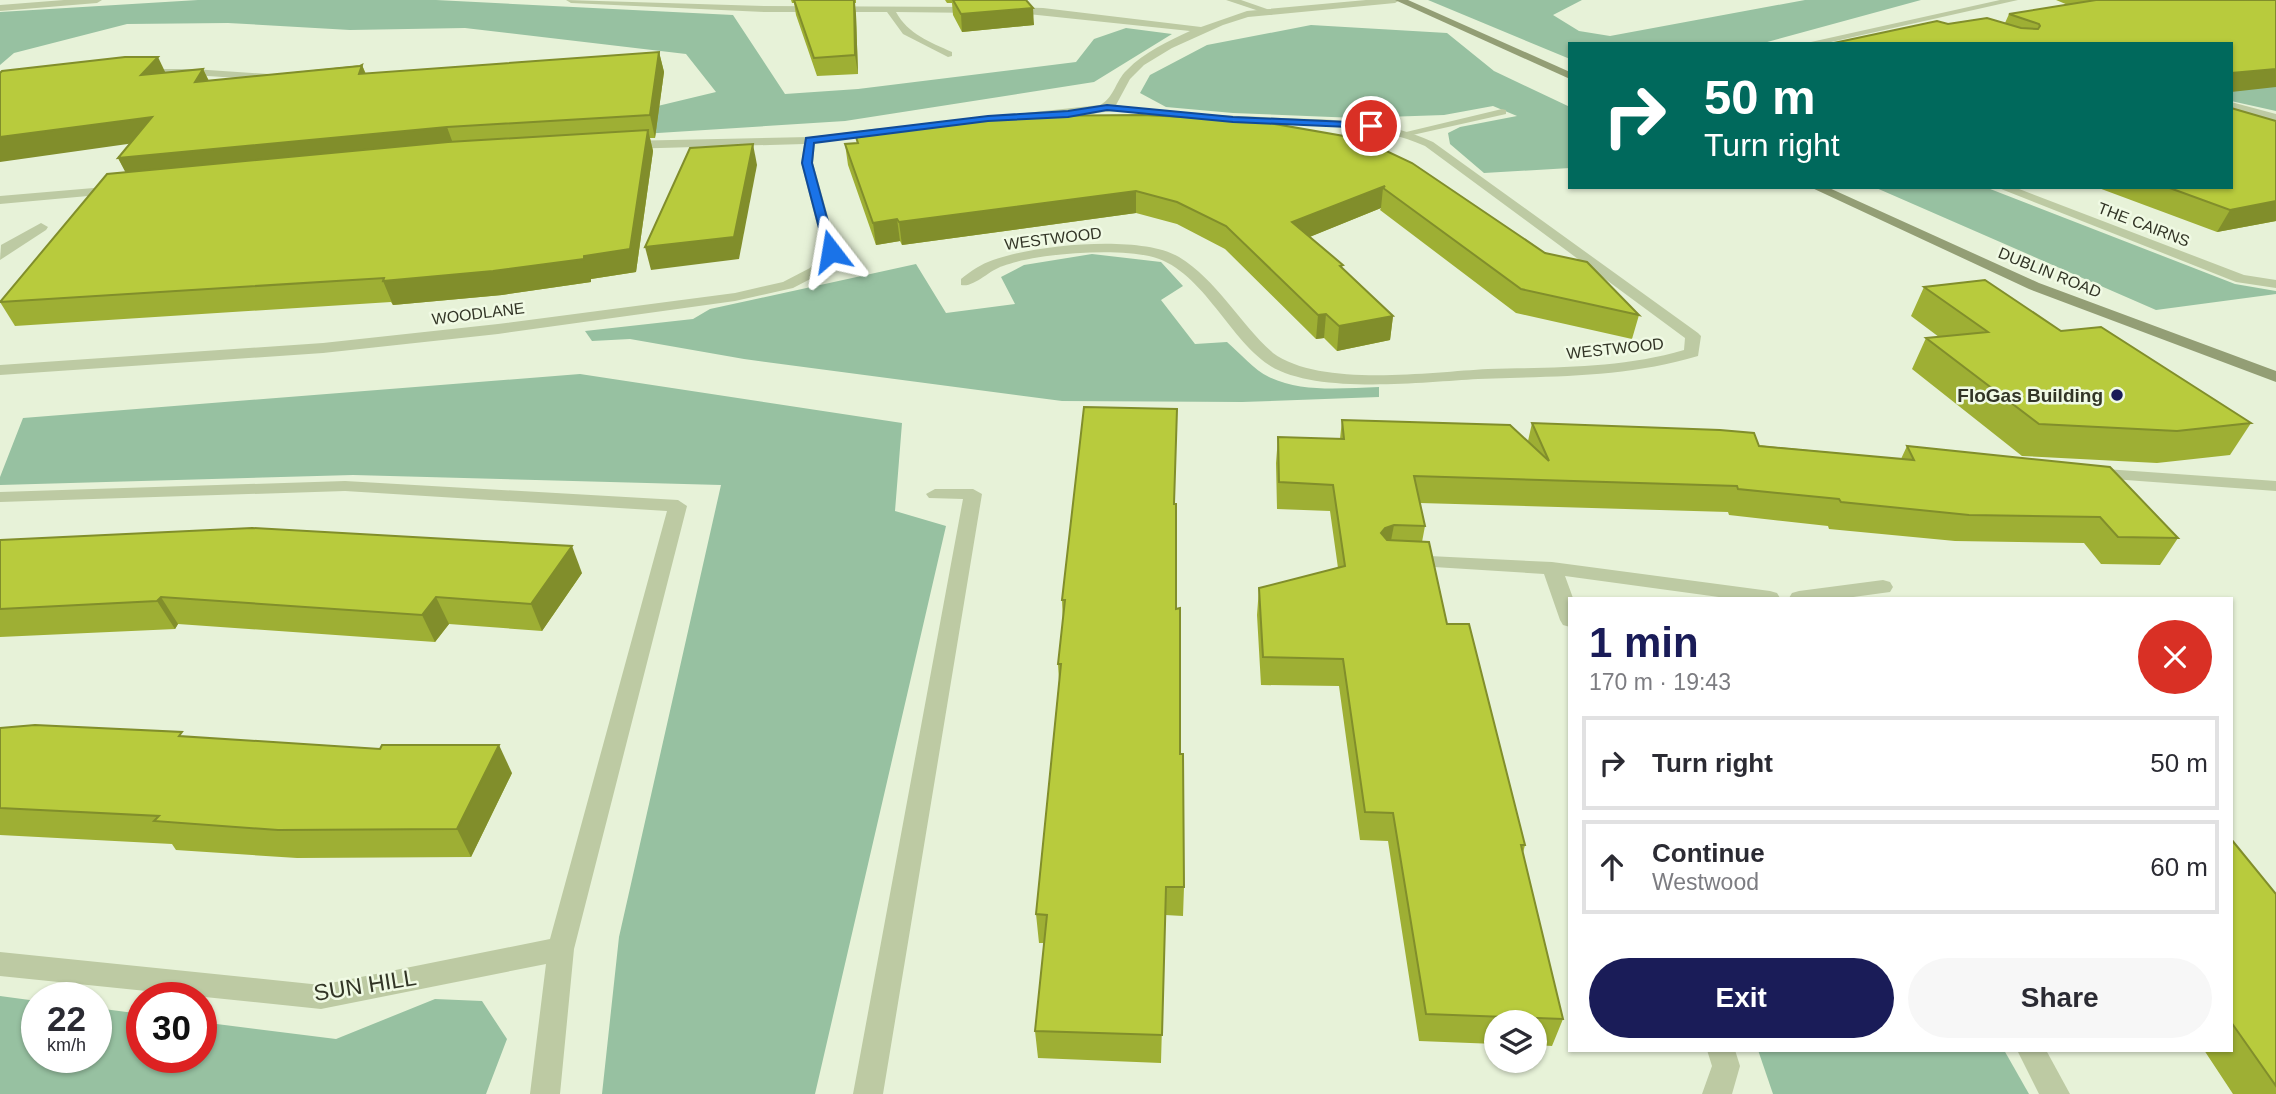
<!DOCTYPE html>
<html lang="en">
<head>
<meta charset="utf-8">
<style>
  :root { --surface:#fff; --page:#f7f7f7; --text:#2b2b33; --muted:#7c7c81; --line:#e1e1e2; --accent:#1a1c58 }
  body { margin:0; font-family:Arial,sans-serif; background:var(--page); color:var(--text); height:100vh; display:flex; flex-direction:column; font-size:26px; white-space:nowrap }
  * { box-sizing:border-box; margin:0 }
  p { font-size:23px; color:var(--muted) }
  .icon { flex:none; width:38px; height:38px; fill:none; stroke:currentColor; stroke-width:2; stroke-linecap:round; stroke-linejoin:round }
  .map { position:relative; flex:1; overflow:hidden }
  .sheet { position:absolute; left:1568px; top:597px; width:665px; height:455px; display:flex; flex-direction:column; background:var(--surface); border-radius:0px; box-shadow:0 2px 5px #0004 }
  .sheet>* { flex:none }
  .hud { position:absolute; left:1568px; top:42px; width:665px; height:147px; border-radius:0px; box-shadow:0 2px 5px #0004; background:#00695c; color:#fff; overflow:hidden }
  .fabs { position:absolute; left:1484px; top:1010px; display:grid; gap:14px }
  .fabs a { display:grid; place-items:center; width:63px; height:63px; border-radius:50%; background:var(--surface); box-shadow:0 2px 5px #0004; font-size:35px }
  .speed { position:absolute; left:21px; top:982px; display:flex; gap:14px; font-size:35px; font-weight:700; text-align:center }
  .speed>* { display:grid; place-content:center; width:91px; height:91px; border-radius:50%; background:var(--surface); box-shadow:0 2px 5px #0004; line-height:1 }
  .speed small { font-size:18px; font-weight:400 }
  .speed .limit { border:10px solid #d22; background:#fff; color:#111 }
  .pin { position:absolute; display:grid; place-items:center; width:60px; height:60px; color:#fff; margin:-30px; border:4px solid #fff; border-radius:50%; box-shadow:0 2px 7px #0007 }
  .me { position:absolute; width:77px; margin:-38px; rotate:346deg; stroke-linejoin:round; filter:drop-shadow(0 0 5px #0008) }
  .turn { display:flex; align-items:center; gap:24px; height:147px; padding:0 21px; font-size:32px }
  .turn .icon { width:91px; height:91px; stroke-width:2.5 }
  .turn b { display:block; font-size:49px; line-height:60px }
  .round { display:grid; place-items:center; flex:none; width:74px; height:74px; border-radius:37px; background:var(--page) }
  .summary { display:flex; align-items:center; justify-content:space-between; height:119px; padding:0 21px }
  h1 { font-size:42px; font-weight:600; line-height:52px; color:var(--accent) }
  .action { display:flex; gap:14px; margin-top:auto; padding:14px 21px }
  .action a { flex:1; height:80px; border-radius:42px; background:var(--accent); color:#fff; font-size:28px; font-weight:600; line-height:80px; text-align:center }
  .action a+a { background:var(--page); color:var(--text) }
  ul { padding:0; list-style:none }
  li { display:flex; align-items:center; gap:21px; height:94px; margin:0 14px 10px; padding:0 7px; border:4px solid var(--line); border-radius:0px }
  li div { flex:1 }
  li b { display:block; font-size:26px }
  li em { font-style:normal }
  .map>svg:first-child { display:block }
  .green { fill:#97c1a1 }
  .lines { fill:none; stroke-linecap:round; stroke-linejoin:round }
  .service { fill:#bdcaa3; fill-rule:evenodd }
  .minor { fill:#bdcaa3; fill-rule:evenodd }
  .secondary { fill:#939e75; fill-rule:evenodd }
  .wall { fill:#9eaf34 }
  .shaded-wall { fill:#818e2b }
  .building { fill:#b8cb3d; stroke:#818e2b; stroke-width:2 }
  .route { fill:#1a73e8; stroke:#114b97; stroke-width:2 }
  .poi-dot { fill:#1a1c58; stroke:#f0fae4; stroke-width:2.5 }
  .labels { text-anchor:middle; stroke-width:5; stroke-linejoin:round; paint-order:stroke }
  .far-street-label { font-size:16px; fill:#323526; stroke:#f0fae4 }
  .poi-label { font-size:19px; font-weight:bold; fill:#323526; stroke:#f0fae4; text-anchor:end }
  .near-street-label { font-size:23px; fill:#323526; stroke:#f0fae4 }
</style>
</head>
<body>
<div class="map">
<svg width="2276" height="1094" viewBox="0 0 2276 1094">
  <rect width="100%" height="100%" fill="#e7f2d8"/>
  <g class="green">
    <path d="M198,0H436L733,15L785,94L858,89L1076,62L1094,39L1126,28L1172,34L1094,82L845,121L548,140L616,116L716,92L686,54L465,28L350,30L228,23L127,24L14,53L0,65V12Z"/>
    <path d="M1428,0H1582L1553,15L1579,31L1610,36L1805,0H1921L1760,44H1570V59Z"/>
    <path d="M1311,25L1447,33L1494,71L1570,107V168L1484,173L1450,144L1448,133L1460,127L1517,116L1493,106L1444,115L1356,118L1233,113L1166,107L1140,93L1150,75L1207,45Z"/>
    <path d="M2231,70L2276,84V111L2231,101Z"/>
    <path d="M1874,187H1985L2235,284L2276,291V294L2156,310Z"/>
    <path d="M1092,254L1161,262L1183,286L1161,300L1195,344L1227,342C1240,353 1254,370 1269,377C1303,393 1343,388 1379,387V397L1242,402L1062,401L744,359L630,339L592,341L585,331L693,319L710,309L916,264L946,313L1015,304L1001,277L1024,265Z"/>
    <path d="M580,374L902,423L895,511L946,526L815,1094H602L619,937L721,485L353,475L0,485V477L23,418Z"/>
    <path d="M0,996L37,1001V1057H96V1008L142,1014V1057H201V1022L336,1039L435,999L482,1001L507,1039L486,1094H0Z"/>
    <path d="M1758,1050H2004L2029,1094H1773Z"/>
  </g>
  <g class="lines">
    <g class="service">
      <path d="M1226,0H1241L1276,12L1271,15Z"/>
      <path d="M193,69L283,75L288,78L283,81L193,75H138L133,72L138,69Z"/>
      <path d="M1502,109L1506,110V114L1408,136L1402,133Z"/>
    </g>
    <g class="minor">
      <path d="M64,0H102L97,3L0,11V5Z"/>
      <path d="M566,0L764,6L978,7L983,10L978,13L896,12C908,34 930,42 952,52V56L948,57L903,34L887,12H764L571,3Z"/>
      <path d="M1366,0H1400L1395,3L1248,17L1223,25L1172,48L1144,65L1130,79L1116,105C1171,114 1226,115 1281,118C1334,120 1384,119 1433,142L1698,333L1701,336L1698,356C1625,378 1552,376 1478,379C1423,382 1316,395 1269,365C1227,337 1201,267 1149,256C1114,248 1037,253 1003,266C989,270 974,288 961,285V279C971,271 981,264 993,260C1035,245 1140,234 1179,257C1217,280 1240,324 1273,353C1321,388 1430,372 1488,369C1554,367 1620,369 1684,350L1685,338L1425,146C1359,116 1266,125 1193,120C1162,118 1123,106 1093,114L988,121L911,131L905,128L911,125L1100,105C1115,97 1115,81 1127,70C1144,52 1169,41 1190,31L1008,12L1003,9L1005,7L1043,8L1201,27L1247,11Z"/>
      <path d="M2000,0H2018L1822,44H1802Z"/>
      <path d="M2231,102L2276,114V121L2231,109Z"/>
      <path d="M881,128L887,131L885,133L815,143L813,163L838,252L820,274L793,288L735,301L498,334L323,353L0,375V365L323,343L498,324L735,293L783,282L810,268L824,252L801,163L804,144L625,149L619,145L625,141L810,137Z"/>
      <path d="M117,186L121,187V193L0,204V196Z"/>
      <path d="M1996,187H2014L2244,275L2276,280V288L2236,282Z"/>
      <path d="M41,223L48,227L46,230L0,260L1,245Z"/>
      <path d="M2091,468L2276,481V491L2085,477L2082,473Z"/>
      <path d="M345,481L678,500L687,506L574,949L560,1094H530L546,964L321,1009L0,976V952L321,985L550,939L667,511L345,491L0,502V492Z"/>
      <path d="M935,489H973L982,494L883,1094H853L963,499L929,498L926,494Z"/>
      <path d="M1409,555L1552,562L1770,591L1777,593L1780,598H1726L1565,576L1573,598H1570V627L1563,625L1560,620L1544,574L1402,565L1399,561L1402,557Z"/>
      <path d="M1883,580L1890,582L1893,587L1890,592L1846,598H1789L1792,593L1799,591Z"/>
      <path d="M1707,1050H1735L1740,1066L1732,1094H1702L1712,1066Z"/>
      <path d="M2017,1050H2046L2070,1094H2039Z"/>
    </g>
    <g class="secondary">
      <path d="M1395,0H1408L1570,72V79Z"/>
      <path d="M1810,187H1827L2039,283L2276,371V382L2029,289Z"/>
    </g>
  </g>
  <g class="wall">
    <path d="M791,0H856V3H855L856,15L858,74L817,76L796,15L794,3H792Z"/>
    <path d="M945,0H1026L1034,25L962,32L953,15L952,3H947Z"/>
    <path d="M2056,0H2276V87L1948,24L2005,23L2009,14L2068,5Z"/>
    <path d="M659,52L664,72L655,138H650L653,151L636,272L591,279V282L502,295L393,305L391,302L15,326L0,302L126,172L118,158L130,144L165,73L203,69L209,81L362,65L366,74Z"/>
    <path d="M1252,120L1545,253L1639,315L1632,339L1516,313L1380,210L1381,208L1309,237L1393,316L1390,340L1337,351L1324,338L1316,339L1225,249L1177,224L1136,213L902,245L900,241L876,245L848,165L845,144L857,143L855,134Z"/>
    <path d="M2096,187H2231L2276,221L2217,232Z"/>
    <path d="M1924,287L2061,331L2251,423L2230,455L2157,463L2022,456L1912,369L1926,338L1939,337L1911,316Z"/>
    <path d="M1342,420L1528,441L1532,423L1901,459L1907,446L2178,538L2160,565L2101,564L2084,543L1955,541L1829,529L1828,526L1729,515L1728,512L1420,503L1425,526L1422,542L1447,624L1525,845L1523,853L1563,1019L1552,1046L1535,1045V1022H1496V1044L1419,1041L1388,841L1360,840L1339,686L1261,685L1257,615L1259,588L1338,568L1330,511L1277,509L1276,463L1278,437L1340,439Z"/>
    <path d="M1174,504L1176,609L1184,887L1183,916L1165,915L1161,1063L1038,1058L1035,1031L1044,943H1039L1036,914L1059,681L1058,664L1063,624L1062,600Z"/>
    <path d="M0,540L582,573L542,631L449,624L435,642L178,624L175,629L0,637Z"/>
    <path d="M0,728L185,736L512,773L471,857L297,858L176,850L172,844L0,835Z"/>
    <path d="M2231,839L2276,894V1094H2233L2204,1050H2231Z"/>
  </g>
  <g class="shaded-wall">
    <path d="M854,0L856,15L858,74L855,55Z"/>
    <path d="M1033,8L1034,25L962,32L961,14Z"/>
    <path d="M659,52L664,72L655,138L650,115Z"/>
    <path d="M158,57L168,78L141,75Z"/>
    <path d="M362,65L370,86L359,74Z"/>
    <path d="M203,69L213,90L195,82Z"/>
    <path d="M2276,69V87L2231,92V73Z"/>
    <path d="M152,117L163,139L0,162V137Z"/>
    <path d="M447,127L455,149L130,181L118,158Z"/>
    <path d="M648,130L653,151L636,272L591,279V282L502,295L393,305L383,281L584,256Z"/>
    <path d="M753,144L757,165L739,259L651,270L645,247Z"/>
    <path d="M1385,186L1383,188L1381,208L1290,245L1292,222Z"/>
    <path d="M1136,191V213L902,245L899,222Z"/>
    <path d="M2276,201V221L2217,232L2230,210Z"/>
    <path d="M897,219L900,241L876,245L873,223Z"/>
    <path d="M1326,314L1324,338L1316,339L1318,315Z"/>
    <path d="M1393,316L1390,340L1337,351L1339,326Z"/>
    <path d="M1394,525L1389,551L1381,533L1385,528Z"/>
    <path d="M572,546L582,573L542,631L531,604Z"/>
    <path d="M161,597L178,624L175,629L157,601Z"/>
    <path d="M436,597L449,624L435,642L422,615Z"/>
    <path d="M499,745L512,773L471,857L457,829Z"/>
  </g>
  <g class="building">
    <path d="M794,0H854L855,55L814,58Z"/>
    <path d="M953,0H1026L1033,8L961,14Z"/>
    <path d="M2096,0H2276V69L2231,73V44H1829L1937,21L1948,24L1987,18L2021,28L2038,29L2040,26L2039,24L2009,14Z"/>
    <path d="M659,52L650,115L447,127L118,158L152,117L0,137V73L2,71L125,57H158L141,75L203,69L195,82L360,66L362,65L359,74Z"/>
    <path d="M2231,108L2276,121V201L2230,210L2167,187H2231Z"/>
    <path d="M1142,115L1252,120L1361,139L1412,163L1545,253L1587,262L1639,315L1521,289L1383,188L1385,186L1292,222L1343,265L1340,266L1393,316L1339,326L1326,314L1318,315L1226,226L1177,202L1136,191L899,222L897,219L873,223L845,144L858,143L855,134L1018,116Z"/>
    <path d="M648,130L630,249L584,256V259L493,271L383,281L384,278L0,302L107,174L448,142Z"/>
    <path d="M753,144L734,237L645,247L690,148Z"/>
    <path d="M1985,280L2061,331L2101,327L2251,423L2177,431L2039,424L1926,338L1988,332L1924,287Z"/>
    <path d="M1084,407L1177,409L1174,504H1176V609L1180,608V754H1183L1184,887H1166L1162,1035L1035,1031L1047,915L1036,914L1061,664H1058L1065,600H1062Z"/>
    <path d="M1342,420L1510,425L1549,461L1532,423L1720,430L1754,433L1759,446L1914,460L1907,446L2110,467L2178,538L2118,537L2100,517L1969,515L1841,502L1839,499L1738,489L1737,486L1414,476L1425,526L1394,525L1385,528L1381,533L1387,540L1429,542L1447,624H1469L1525,845H1521L1563,1019L1426,1014L1393,813L1365,812L1343,659L1263,657L1259,588L1345,566L1333,485L1279,482L1278,437L1344,439Z"/>
    <path d="M252,528L572,546L531,604L436,597L422,615L161,597L157,601L0,609V540Z"/>
    <path d="M35,725L182,732L179,736L380,749L382,745H499L457,829L278,830L154,821L159,816L0,808V728Z"/>
    <path d="M2231,839L2276,894V1086L2231,1022Z"/>
  </g>
  <path class="route" d="M1107,105L1233,117L1371,123L1376,126L1371,128L1233,122L1107,110L1068,117L988,121L814,143L812,163L836,251L831,255L825,251L802,163L806,138L988,116L1068,111Z"/>
  <circle class="poi-dot" cx="2117" cy="395" r="7"/>
  <g class="labels">
    <g class="far-street-label">
      <text transform="translate(2144 224) rotate(21)" y="6">THE CAIRNS</text>
      <text transform="translate(1053 238) rotate(-7)" y="6">WESTWOOD</text>
      <text transform="translate(2050 272) rotate(22)" y="6">DUBLIN ROAD</text>
      <text transform="translate(478 313) rotate(-7)" y="6">WOODLANE</text>
      <text transform="translate(1615 348) rotate(-6)" y="6">WESTWOOD</text>
    </g>
    <g class="poi-label">
      <text x="2103" y="402">FloGas Building</text>
    </g>
    <g class="near-street-label">
      <text transform="translate(365 985) rotate(-9)" y="8">SUN HILL</text>
    </g>
  </g>
</svg>
<div class="fabs">
<a><svg class="icon" aria-label="layers" viewBox="0 0 24 24"><path d="M12 4l9 5-9 5-9-5zM3 14l9 5 9-5"/></svg></a>
</div>
<div class="speed"><div>22<small>km/h</small></div><div class="limit">30</div></div>
<div class="pin" style="left:1371px;top:126px;background:#d93025"><svg class="icon" aria-label="arrive" viewBox="0 0 24 24"><path d="M6 21V4h12l-3 4 3 4H6"/></svg></div>
<svg class="me" style="left:831px;top:251px" viewBox="-20 -20 40 40"><path d="M0-17L14 15 0 8-14 15z" fill="#1a73e8" stroke="#fff" stroke-width="4"/></svg>
<div class="hud">
<div class="turn"><svg class="icon" aria-label="right" viewBox="0 0 24 24"><path d="M7 20v-9h11M14 6l5 5-5 5"/></svg><div><b>50 m</b>Turn right</div></div>
</div>
<section class="sheet">
<div class="summary"><div><h1>1 min</h1><p>170 m · 19:43</p></div><a class="round" style="background:#d93025;color:#fff"><svg class="icon" aria-label="close" viewBox="0 0 24 24"><path d="M6 6l12 12M18 6L6 18"/></svg></a></div>
<ul>
<li><svg class="icon" aria-label="right" viewBox="0 0 24 24"><path d="M7 20v-9h11M14 6l5 5-5 5"/></svg><div><b>Turn right</b></div><em>50 m</em></li>
<li><svg class="icon" aria-label="ahead" viewBox="0 0 24 24"><path d="M12 20V5M6 11l6-6 6 6"/></svg><div><b>Continue</b><p>Westwood</p></div><em>60 m</em></li>
</ul>
<div class="action"><a>Exit</a><a>Share</a></div>
</section>
</div>
</body>
</html>
